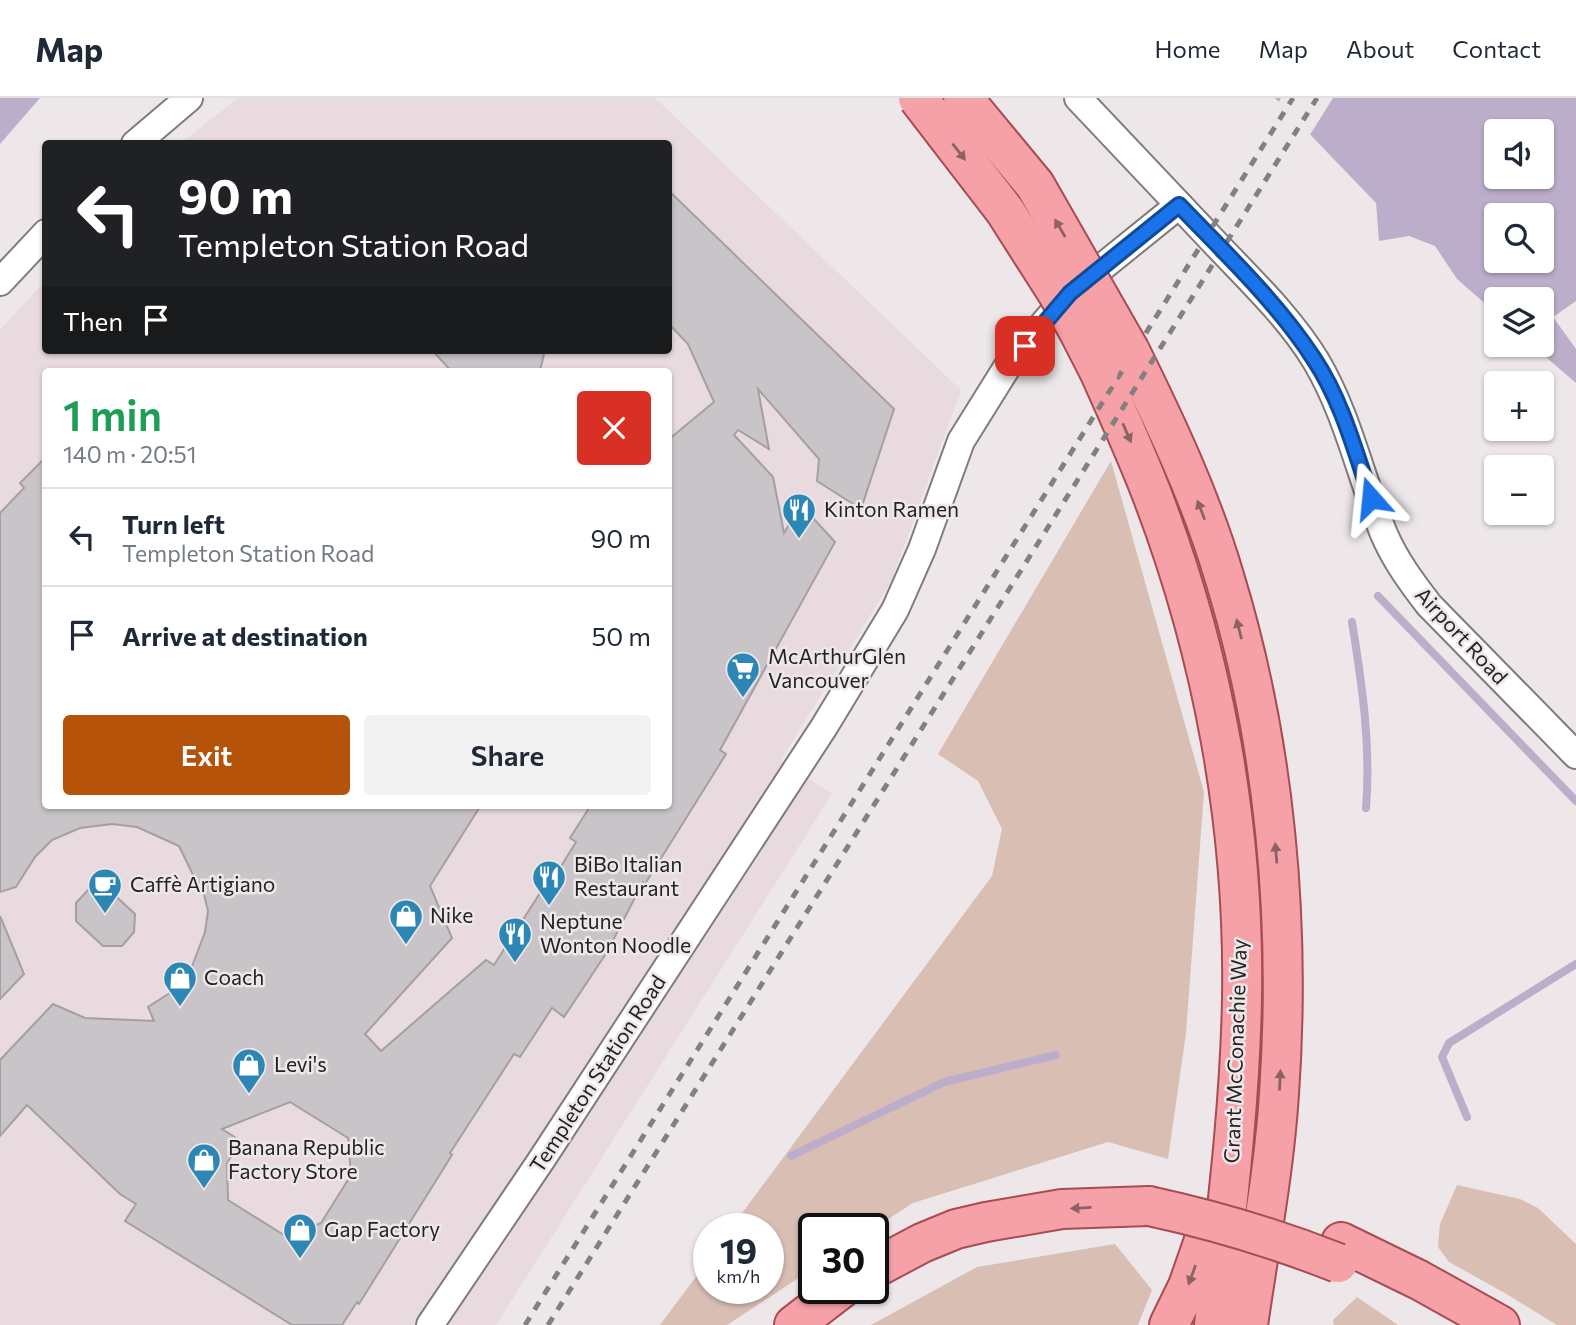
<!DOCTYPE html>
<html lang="en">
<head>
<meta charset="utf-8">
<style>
  :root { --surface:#fff; --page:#f2f2f3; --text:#1f2937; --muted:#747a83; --line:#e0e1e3; --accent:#b45309 }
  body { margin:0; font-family:Commissioner,sans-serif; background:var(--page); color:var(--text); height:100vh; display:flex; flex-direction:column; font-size:26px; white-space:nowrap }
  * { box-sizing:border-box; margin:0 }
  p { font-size:23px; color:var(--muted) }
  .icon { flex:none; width:38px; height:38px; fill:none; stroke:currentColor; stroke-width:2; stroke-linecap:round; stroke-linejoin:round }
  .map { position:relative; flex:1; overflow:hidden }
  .sheet { position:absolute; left:42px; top:270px; width:630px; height:441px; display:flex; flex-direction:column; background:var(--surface); border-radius:7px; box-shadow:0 2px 5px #0004 }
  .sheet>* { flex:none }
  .hud { position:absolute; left:42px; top:42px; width:630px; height:214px; border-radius:7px; box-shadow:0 2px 5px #0004; background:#202124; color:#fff; overflow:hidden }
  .controls { position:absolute; left:1484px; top:21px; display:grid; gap:14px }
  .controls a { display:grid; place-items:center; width:70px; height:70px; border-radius:7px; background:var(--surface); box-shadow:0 2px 5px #0004; font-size:35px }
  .speed { position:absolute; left:693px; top:1115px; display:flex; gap:14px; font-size:35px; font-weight:700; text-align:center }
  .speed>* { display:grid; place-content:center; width:91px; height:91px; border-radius:50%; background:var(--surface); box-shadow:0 2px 5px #0004; line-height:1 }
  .speed small { font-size:18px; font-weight:400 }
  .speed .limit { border:4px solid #111; border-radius:10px; background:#fff; color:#111 }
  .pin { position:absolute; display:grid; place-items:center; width:60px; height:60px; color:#fff; margin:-30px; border-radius:14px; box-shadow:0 4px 10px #0006 }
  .me { position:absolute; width:77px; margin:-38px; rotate:342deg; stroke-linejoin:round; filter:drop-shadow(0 0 5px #0008) }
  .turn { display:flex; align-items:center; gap:24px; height:147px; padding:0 21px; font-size:32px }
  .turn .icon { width:91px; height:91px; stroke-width:2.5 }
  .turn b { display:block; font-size:49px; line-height:60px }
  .then { display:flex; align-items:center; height:66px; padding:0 21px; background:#0003; gap:14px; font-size:26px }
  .round { display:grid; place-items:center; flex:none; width:74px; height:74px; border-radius:7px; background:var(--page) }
  .overview { display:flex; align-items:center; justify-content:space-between; height:119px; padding:0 21px }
  h1 { font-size:42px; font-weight:600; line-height:52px; color:#1e9e55 }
  .button { display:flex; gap:14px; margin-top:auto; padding:14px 21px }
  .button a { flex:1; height:80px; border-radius:7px; background:var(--accent); color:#fff; font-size:28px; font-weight:600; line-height:80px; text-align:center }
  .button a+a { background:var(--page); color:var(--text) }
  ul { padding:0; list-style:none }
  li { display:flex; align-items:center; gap:21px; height:98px; padding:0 21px; border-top:2px solid var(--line) }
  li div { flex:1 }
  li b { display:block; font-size:26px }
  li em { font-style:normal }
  header { display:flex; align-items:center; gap:42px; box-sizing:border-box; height:98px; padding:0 35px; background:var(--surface); border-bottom:2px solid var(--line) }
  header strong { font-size:33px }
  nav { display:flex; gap:38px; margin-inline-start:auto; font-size:24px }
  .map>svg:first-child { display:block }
  .built { fill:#e8dadf; fill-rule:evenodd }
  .green { fill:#d9beb4 }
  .water { fill:#bcaecb; fill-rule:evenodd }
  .pier { fill:#ede7e9 }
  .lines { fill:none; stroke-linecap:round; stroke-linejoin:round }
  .stream { stroke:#bcaecb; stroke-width:8 }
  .building { fill:#c9c4c8; stroke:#a49fa3; stroke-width:2; fill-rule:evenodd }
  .street-casing { stroke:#817b7d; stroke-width:30 }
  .primary-casing { stroke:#a84c53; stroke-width:42 }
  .street { stroke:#fff; stroke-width:26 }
  .primary { stroke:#f5a1a7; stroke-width:38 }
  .rail { stroke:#848082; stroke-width:5; stroke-dasharray:9 9; stroke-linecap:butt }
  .primary-bridge-casing { stroke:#a84c53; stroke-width:42; stroke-linecap:butt }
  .primary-bridge { stroke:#f5a1a7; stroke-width:38 }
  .oneway { fill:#8c6265 }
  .route-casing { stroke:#114b97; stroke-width:18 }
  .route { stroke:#1a73e8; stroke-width:12 }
  .labels { text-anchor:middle; stroke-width:5; stroke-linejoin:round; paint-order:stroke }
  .poi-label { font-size:21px; fill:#242223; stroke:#ede7e9; text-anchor:start }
  .street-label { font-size:21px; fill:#242223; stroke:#ede7e9 }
</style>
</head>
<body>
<header>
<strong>Map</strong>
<nav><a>Home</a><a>Map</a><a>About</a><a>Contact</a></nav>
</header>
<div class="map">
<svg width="1576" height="1227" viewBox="0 0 1576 1227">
  <rect width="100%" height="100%" fill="#ede7e9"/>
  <path class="built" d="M238,0H655L961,292L891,484L781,662L832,696L496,1227H0V232L45,183L46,252H668V46L181,45ZM46,273H668V707H46Z"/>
  <g class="green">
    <path d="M1111,363L1204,694L1186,935L1168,1061L1108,1044L913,1105L873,1131L814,1130V1170L727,1227H660L709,1161V1190H768V1130H731L992,778L1002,731L978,683L938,656Z"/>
    <path d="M1457,1087L1520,1101L1538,1110L1576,1146V1227H1557L1503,1194L1449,1164L1438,1149L1440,1126Z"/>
    <path d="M1115,1146L1152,1192L1138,1227H871L977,1169Z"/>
    <path d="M1357,1199L1398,1227H1334L1333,1222Z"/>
  </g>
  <g class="water">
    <path d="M0,0H40L0,46Z"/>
    <path d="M1275,0H1576V285L1532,247H1542V201H1496V215L1457,181L1435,148L1409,138L1379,143L1376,105ZM1496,33H1542V79H1496ZM1496,117H1542V163H1496Z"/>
  </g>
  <g class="pier">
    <path d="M1281,0H1333L1308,40L1277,7Z"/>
    <path d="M1576,203V251L1553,219Z"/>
  </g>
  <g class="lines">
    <g class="stream">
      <path d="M1378,498L1576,703"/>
      <path d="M1352,524C1362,586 1371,647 1366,710"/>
      <path d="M1467,1019L1442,959L1449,945L1576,866"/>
      <path d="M791,1058L944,984L1056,957"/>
    </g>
  </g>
  <g class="building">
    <path d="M668,92L894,311L861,411L817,383L819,361L758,291L769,351L738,332L734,337L773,379L784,435L801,407L835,444L720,652L726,656L645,786L643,784L607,854L564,919L552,910L520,959L514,956L450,1055L452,1057L359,1206L357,1204L342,1227H292L125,1123L136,1106L120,1096L27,1007L0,1038V962L53,906L85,920L154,923L148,909L181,888L188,879L205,834L208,813L201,784L197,785L179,748L137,729L112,726L80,730L52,742L35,759L16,789L0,794V415L24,390L20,385L46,359V707H481L430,788L452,840L365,936L381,953L486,862L494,867L542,792L545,794L576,744L570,740L591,707H668V342L714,304L688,246L668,225ZM290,1004L348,1040L351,1077L321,1125L287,1139L228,1102L227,1065L241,1043L222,1031Z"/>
    <path d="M432,252H545L540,273H451Z"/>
    <path d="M89,791H108L135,816L134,834L122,848H103L76,823V805Z"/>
    <path d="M0,818L24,876L0,901Z"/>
  </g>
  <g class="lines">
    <g class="street-casing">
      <g id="street">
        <path d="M1078,0C1124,49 1170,98 1216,146C1251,183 1290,220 1316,263C1348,317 1360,378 1384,436C1395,462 1412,485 1429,507L1576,657"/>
        <path d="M135,46L189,0"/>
        <path d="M0,184L46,135"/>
        <path d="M430,1227L542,1061L824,629L895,512L922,451L961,343L1009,266L1070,195L1179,107"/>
      </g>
    </g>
    <g class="primary-casing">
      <g id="primary">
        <path d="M1130,253C1166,326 1201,400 1224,478C1275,644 1291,823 1279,996C1274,1074 1259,1150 1248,1227"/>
        <path d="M1099,273C1117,313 1135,353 1151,394C1213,555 1245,728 1242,901C1240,1010 1226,1118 1214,1227"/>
        <path d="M1341,1144L1419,1182L1500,1227"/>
        <path d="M873,1171L922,1145L956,1131L986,1124L1062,1111L1149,1108"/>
        <path d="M794,1227L842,1190"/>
        <path d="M1169,1227L1188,1188L1210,1125"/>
      </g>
    </g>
    <use href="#street" class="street"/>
    <use href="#primary" class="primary"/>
    <g class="rail">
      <path d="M525,1227L1293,0"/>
      <path d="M548,1227L1317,0"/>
    </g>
    <g class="primary-bridge-casing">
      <g id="primary-bridge">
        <path d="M918,0L1005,113L1058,196L1079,234L1099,273"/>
        <path d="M963,0L1035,87L1130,253"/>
        <path d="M1149,1108C1214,1122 1277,1141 1338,1165"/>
      </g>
    </g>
    <use href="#primary-bridge" class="primary-bridge"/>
  </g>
  <defs><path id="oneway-solid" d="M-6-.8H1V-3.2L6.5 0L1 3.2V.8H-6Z" transform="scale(1.75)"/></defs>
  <g class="oneway">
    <use href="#oneway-solid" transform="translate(959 54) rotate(52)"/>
    <use href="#oneway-solid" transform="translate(1060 130) rotate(-120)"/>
    <use href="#oneway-solid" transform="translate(1127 335) rotate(66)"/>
    <use href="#oneway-solid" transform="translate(1201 412) rotate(-111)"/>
    <use href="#oneway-solid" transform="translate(1239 531) rotate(-104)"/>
    <use href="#oneway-solid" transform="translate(1276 755) rotate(-95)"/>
    <use href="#oneway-solid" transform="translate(1280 982) rotate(-87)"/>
    <use href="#oneway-solid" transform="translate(1081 1110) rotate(177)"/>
    <use href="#oneway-solid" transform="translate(1192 1177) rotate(110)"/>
  </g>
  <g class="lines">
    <g class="route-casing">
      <path id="route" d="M1025,248L1070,195L1179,107C1226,156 1277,204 1314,261C1342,303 1355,353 1371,400"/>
    </g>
    <use href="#route" class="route"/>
  </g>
  <defs>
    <g id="restaurant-pin" transform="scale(1.75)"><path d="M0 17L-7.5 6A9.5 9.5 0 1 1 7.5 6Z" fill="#2c87b4" stroke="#ede7e9"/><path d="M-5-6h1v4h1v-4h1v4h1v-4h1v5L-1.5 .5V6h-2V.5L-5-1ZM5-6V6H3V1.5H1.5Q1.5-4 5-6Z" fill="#fff"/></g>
    <g id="supermarket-pin" transform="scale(1.75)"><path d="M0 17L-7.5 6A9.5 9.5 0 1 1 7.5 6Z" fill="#2c87b4" stroke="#ede7e9"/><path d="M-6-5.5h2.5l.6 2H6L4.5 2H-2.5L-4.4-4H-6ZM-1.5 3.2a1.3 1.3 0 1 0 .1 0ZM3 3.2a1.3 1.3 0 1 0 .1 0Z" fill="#fff"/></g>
    <g id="cafe-pin" transform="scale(1.75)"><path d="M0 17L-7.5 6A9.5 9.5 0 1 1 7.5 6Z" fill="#2c87b4" stroke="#ede7e9"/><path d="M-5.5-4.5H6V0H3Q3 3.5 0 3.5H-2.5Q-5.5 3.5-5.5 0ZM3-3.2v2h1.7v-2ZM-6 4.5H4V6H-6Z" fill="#fff"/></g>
    <g id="shop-pin" transform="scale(1.75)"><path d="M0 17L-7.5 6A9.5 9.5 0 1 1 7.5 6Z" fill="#2c87b4" stroke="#ede7e9"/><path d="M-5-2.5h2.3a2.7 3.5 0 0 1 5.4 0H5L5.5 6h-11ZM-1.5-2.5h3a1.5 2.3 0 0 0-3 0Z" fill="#fff"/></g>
  </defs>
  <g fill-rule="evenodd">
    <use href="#restaurant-pin" x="799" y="412"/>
    <use href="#supermarket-pin" x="743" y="571"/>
    <use href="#restaurant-pin" x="549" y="779"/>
    <use href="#cafe-pin" x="105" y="787"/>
    <use href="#shop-pin" x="406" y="818"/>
    <use href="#restaurant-pin" x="515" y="836"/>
    <use href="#shop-pin" x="180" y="880"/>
    <use href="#shop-pin" x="249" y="967"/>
    <use href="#shop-pin" x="204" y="1062"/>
    <use href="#shop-pin" x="300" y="1132"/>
  </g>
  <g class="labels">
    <g class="poi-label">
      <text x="824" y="419">Kinton Ramen</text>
      <text x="768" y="566">McArthurGlen<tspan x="768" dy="24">Vancouver</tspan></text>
      <text x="574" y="774">BiBo Italian<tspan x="574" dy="24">Restaurant</tspan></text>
      <text x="130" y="794">Caffè Artigiano</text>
      <text x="430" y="825">Nike</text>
      <text x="540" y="831">Neptune<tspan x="540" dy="24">Wonton Noodle</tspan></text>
      <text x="204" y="887">Coach</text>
      <text x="274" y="974">Levi's</text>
      <text x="228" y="1057">Banana Republic<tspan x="228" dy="24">Factory Store</tspan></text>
      <text x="324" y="1139">Gap Factory</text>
    </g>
    <g class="street-label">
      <text transform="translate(1461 538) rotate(47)" y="7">Airport Road</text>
      <text transform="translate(1236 953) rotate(-88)" y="7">Grant McConachie Way</text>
      <text transform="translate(598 976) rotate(-57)" y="7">Templeton Station Road</text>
    </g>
  </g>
</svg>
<div class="controls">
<a><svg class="icon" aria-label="sound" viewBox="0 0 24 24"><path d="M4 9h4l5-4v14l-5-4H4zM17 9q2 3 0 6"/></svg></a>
<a><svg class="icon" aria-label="search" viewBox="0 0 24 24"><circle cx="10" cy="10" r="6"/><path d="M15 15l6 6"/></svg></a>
<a><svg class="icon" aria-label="layers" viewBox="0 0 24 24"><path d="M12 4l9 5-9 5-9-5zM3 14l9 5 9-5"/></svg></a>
<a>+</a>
<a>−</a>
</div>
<div class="speed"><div>19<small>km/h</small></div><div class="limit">30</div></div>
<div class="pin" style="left:1025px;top:248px;background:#d93025"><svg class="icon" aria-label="arrive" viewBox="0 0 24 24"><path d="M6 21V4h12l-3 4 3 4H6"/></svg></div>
<svg class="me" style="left:1371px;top:400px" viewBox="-20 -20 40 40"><path d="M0-17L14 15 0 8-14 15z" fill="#1a73e8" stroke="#fff" stroke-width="4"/></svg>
<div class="hud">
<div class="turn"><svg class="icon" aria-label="left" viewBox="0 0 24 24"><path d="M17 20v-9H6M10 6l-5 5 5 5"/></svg><div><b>90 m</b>Templeton Station Road</div></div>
<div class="then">Then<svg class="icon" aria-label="arrive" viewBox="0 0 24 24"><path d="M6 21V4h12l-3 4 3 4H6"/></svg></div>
</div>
<section class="sheet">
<div class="overview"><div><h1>1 min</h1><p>140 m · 20:51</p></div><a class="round" style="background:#d93025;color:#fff"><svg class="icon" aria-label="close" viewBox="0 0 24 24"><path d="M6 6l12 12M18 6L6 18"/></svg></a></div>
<ul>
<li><svg class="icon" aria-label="left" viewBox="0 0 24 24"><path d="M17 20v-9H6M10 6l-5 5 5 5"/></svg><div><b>Turn left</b><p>Templeton Station Road</p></div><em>90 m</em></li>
<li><svg class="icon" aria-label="arrive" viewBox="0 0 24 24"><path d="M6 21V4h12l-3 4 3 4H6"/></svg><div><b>Arrive at destination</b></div><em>50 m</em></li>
</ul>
<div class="button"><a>Exit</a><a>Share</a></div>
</section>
</div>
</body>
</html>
